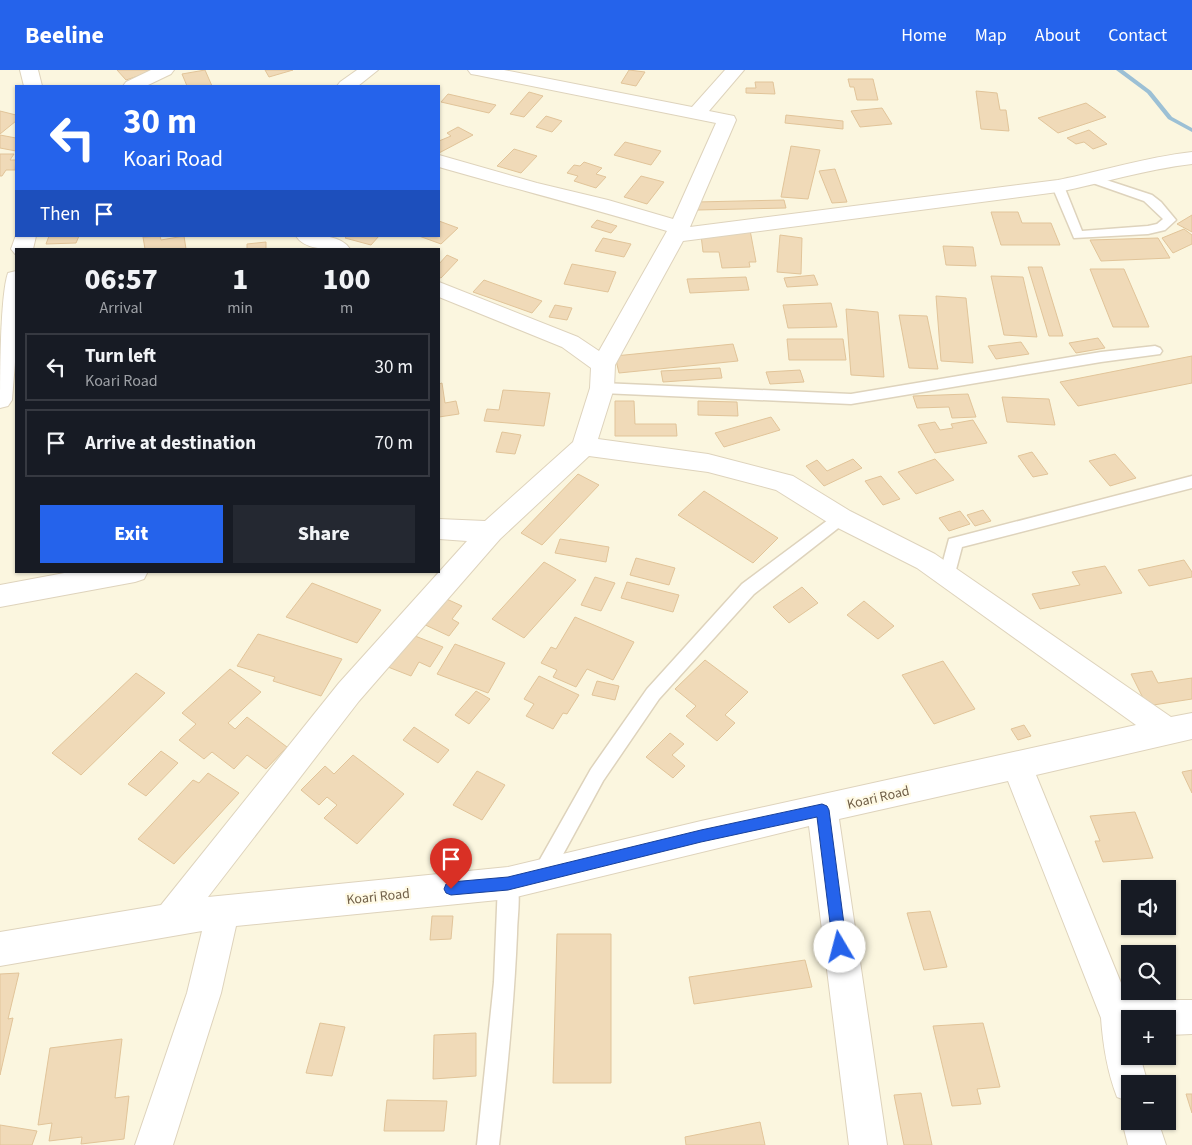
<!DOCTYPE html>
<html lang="en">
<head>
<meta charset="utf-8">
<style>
  :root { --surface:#171b24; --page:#242831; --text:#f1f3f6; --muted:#9ea1a6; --line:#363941; --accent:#2563eb }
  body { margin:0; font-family:"Source Sans 3",sans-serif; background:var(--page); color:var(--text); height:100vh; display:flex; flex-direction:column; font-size:19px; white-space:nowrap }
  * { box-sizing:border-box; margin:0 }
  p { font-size:16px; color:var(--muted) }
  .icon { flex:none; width:28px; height:28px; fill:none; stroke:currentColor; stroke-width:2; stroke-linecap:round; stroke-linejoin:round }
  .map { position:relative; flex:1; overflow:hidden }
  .side { position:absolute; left:15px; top:178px; width:425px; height:325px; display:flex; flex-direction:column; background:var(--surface); border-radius:0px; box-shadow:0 1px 4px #0004 }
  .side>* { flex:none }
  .banner { position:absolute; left:15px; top:15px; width:425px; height:152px; border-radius:0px; box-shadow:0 1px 4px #0004; background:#2563eb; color:#fff; overflow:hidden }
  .tools { position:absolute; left:1121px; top:810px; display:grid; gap:10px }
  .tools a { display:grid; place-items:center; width:55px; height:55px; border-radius:0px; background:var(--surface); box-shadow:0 1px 4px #0004; font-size:25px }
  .pin { position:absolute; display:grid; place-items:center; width:42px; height:42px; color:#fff; margin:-51px -21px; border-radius:50% 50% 50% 0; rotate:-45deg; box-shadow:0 0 5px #0007 }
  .pin .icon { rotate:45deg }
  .me { position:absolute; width:55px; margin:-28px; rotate:352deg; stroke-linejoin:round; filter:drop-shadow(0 0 4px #0008) }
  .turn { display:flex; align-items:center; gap:18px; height:105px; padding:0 25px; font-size:22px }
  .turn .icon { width:65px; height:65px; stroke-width:2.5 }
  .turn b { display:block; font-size:35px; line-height:42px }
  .then { display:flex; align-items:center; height:48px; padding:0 25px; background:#0003; gap:10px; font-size:19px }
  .eta { display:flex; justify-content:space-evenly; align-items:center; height:85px; text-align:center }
  .eta b { font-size:30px; font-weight:800; line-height:35px }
  .action { display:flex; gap:10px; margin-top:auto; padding:10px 25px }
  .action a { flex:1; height:58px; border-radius:0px; background:var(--accent); color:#fff; font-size:20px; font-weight:800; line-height:58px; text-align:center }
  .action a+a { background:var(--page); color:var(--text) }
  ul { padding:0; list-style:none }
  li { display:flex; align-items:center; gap:15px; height:68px; margin:0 10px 8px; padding:0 15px; border:2px solid var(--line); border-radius:0px }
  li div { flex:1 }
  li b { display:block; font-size:19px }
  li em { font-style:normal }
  header { display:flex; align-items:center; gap:30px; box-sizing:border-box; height:70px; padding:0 25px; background:var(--accent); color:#fff }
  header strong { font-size:24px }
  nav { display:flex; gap:28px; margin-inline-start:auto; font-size:18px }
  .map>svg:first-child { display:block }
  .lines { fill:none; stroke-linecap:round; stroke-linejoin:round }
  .stream { fill:#9cc0d5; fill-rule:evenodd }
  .building { fill:#f0dab8; stroke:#e1c499 }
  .service-casing { stroke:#ded3bc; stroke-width:3 }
  .minor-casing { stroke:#ded3bc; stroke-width:2 }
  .service { fill:#fff; fill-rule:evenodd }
  .minor { fill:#fff; fill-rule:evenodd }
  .route { fill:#2563eb; stroke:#184099 }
  .labels { text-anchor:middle; stroke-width:4.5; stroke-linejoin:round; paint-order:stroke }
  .street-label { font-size:14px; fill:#705f48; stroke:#fffae5 }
</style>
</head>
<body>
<header>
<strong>Beeline</strong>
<nav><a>Home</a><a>Map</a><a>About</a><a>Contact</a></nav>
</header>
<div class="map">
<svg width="1192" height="1075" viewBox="0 0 1192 1075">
  <rect width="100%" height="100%" fill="#fbf6df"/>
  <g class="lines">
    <path class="stream" d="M1116,0H1123L1151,21L1172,47L1192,58V62L1168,49L1147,23Z"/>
  </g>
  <g class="building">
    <path d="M117,0H152L153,1L126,10Z"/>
    <path d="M205,0L212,16H187L182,4Z"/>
    <path d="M265,0H293L269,7Z"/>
    <path d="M629,0L645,2L636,16L621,13Z"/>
    <path d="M848,9H873L878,30H857L854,17H850Z"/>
    <path d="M755,12H773L775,24L746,23V18H756Z"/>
    <path d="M976,21L997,23L1000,40H1006L1009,61L981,59Z"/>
    <path d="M529,22L543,26L524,47L510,44Z"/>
    <path d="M448,24L496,35L489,43L441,32Z"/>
    <path d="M1086,33L1106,47L1058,63L1038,48Z"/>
    <path d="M882,38L892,54L860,57L851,41Z"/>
    <path d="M0,41L16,45V51L0,64Z"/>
    <path d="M786,45L843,51V59L785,53Z"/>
    <path d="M546,46L562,51L552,62L536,57Z"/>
    <path d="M458,57L473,65L439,83V71L451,66L447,63Z"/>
    <path d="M1089,60L1107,74L1093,79L1084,72L1076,74L1067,68Z"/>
    <path d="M0,65L16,68V81L0,78Z"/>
    <path d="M625,72L661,81L651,95L614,85Z"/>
    <path d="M791,76L820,80L808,129L781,127Z"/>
    <path d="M514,79L537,86L521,103L497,96Z"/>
    <path d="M0,84H14L10,90H16L15,100H6L2,106H0Z"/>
    <path d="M584,92L602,98L596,104L606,107L596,118L574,111L578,106L567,103L574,95L580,96Z"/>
    <path d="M835,99L847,132L832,133L819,101Z"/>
    <path d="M641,106L664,112L647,134L624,127Z"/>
    <path d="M784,130L786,138L698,140L696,132Z"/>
    <path d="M991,142H1018L1022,153H1051L1060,175H1001Z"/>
    <path d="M1192,145V162L1177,154Z"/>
    <path d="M597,150L617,156L611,163L591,157Z"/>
    <path d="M439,151L458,158L441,174L419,166H439Z"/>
    <path d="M1184,159L1192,165V174L1173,183L1162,168Z"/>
    <path d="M750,160L756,192H749L750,197L722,198L719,182H703L701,165Z"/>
    <path d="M780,165L802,168L801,204L777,202Z"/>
    <path d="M49,166H79L76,173L46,174Z"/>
    <path d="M160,166L161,170L184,166L186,179H145L143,167Z"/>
    <path d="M347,166H379L371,175L345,168Z"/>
    <path d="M603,168L631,174L624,187L595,181Z"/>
    <path d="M1158,168L1170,188L1101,191L1090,170Z"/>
    <path d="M266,172V179H247V174Z"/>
    <path d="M943,176L973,177L976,196L946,195Z"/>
    <path d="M447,185L458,190L441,208L439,207V194Z"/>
    <path d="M572,194L616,202L608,222L564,214Z"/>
    <path d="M1028,197H1042L1063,266H1049Z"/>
    <path d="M1090,199H1124L1149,257H1113Z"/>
    <path d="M814,205L818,215L787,217L784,208Z"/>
    <path d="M991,206L1023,207L1037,267L1004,265Z"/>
    <path d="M746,207L749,220L690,223L687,209Z"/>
    <path d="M484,210L542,231L532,243L473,222Z"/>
    <path d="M936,226L966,228L973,293L941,291Z"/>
    <path d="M831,233L837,257L788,258L783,235Z"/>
    <path d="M555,235L572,238L567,250L549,247Z"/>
    <path d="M846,239L878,242L884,307L851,305Z"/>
    <path d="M899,245L927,246L938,299L909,298Z"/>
    <path d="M1098,268L1105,278L1076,283L1069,273Z"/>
    <path d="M787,269H843L846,290H789Z"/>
    <path d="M1021,272L1029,284L996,289L988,276Z"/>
    <path d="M733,274L738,291L619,303L615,286Z"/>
    <path d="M1192,286V313L1078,336L1060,312Z"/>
    <path d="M720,298L722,308L663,312L661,301Z"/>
    <path d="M800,300L804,312L770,314L766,302Z"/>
    <path d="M442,313L445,333L456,331L459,344L439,347V314Z"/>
    <path d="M503,320L550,323L544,356L484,351L487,339L499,340Z"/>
    <path d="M968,324L976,347L952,348L949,337L917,338L913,326Z"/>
    <path d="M1002,327L1049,329L1055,355L1007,352Z"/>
    <path d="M615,331H634L635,354H676L677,366H615Z"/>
    <path d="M698,331L737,332L738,346L698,345Z"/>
    <path d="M771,347L780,360L724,377L715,363Z"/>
    <path d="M973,350L987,373L935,383L918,355L935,352L940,360L953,358L951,354Z"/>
    <path d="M502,362L521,365L515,384L496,382Z"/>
    <path d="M1032,382L1048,404L1033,407L1018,386Z"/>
    <path d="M1115,384L1136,408L1110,416L1089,391Z"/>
    <path d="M853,389L862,398L824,416L806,396L817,390L827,401Z"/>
    <path d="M935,389L954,410L916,424L898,402Z"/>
    <path d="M578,404L599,415L542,475L521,463Z"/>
    <path d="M881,406L900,429L883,435L865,411Z"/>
    <path d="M704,421L778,468L753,493L678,445Z"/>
    <path d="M983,440L991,451L975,456L967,445Z"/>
    <path d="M960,441L970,454L949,461L939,448Z"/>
    <path d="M560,469L609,477L606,492L555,483Z"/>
    <path d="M636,488L675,498L669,515L630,505Z"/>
    <path d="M1184,490L1192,502V507L1149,516L1138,500Z"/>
    <path d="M544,492L576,510L524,568L492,549Z"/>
    <path d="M1105,496L1122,523L1040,539L1032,524L1080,515L1072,502Z"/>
    <path d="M595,507L615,513L601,541L581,535Z"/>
    <path d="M627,512L679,525L673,542L621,528Z"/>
    <path d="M312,513L381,540L357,573L286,547Z"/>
    <path d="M802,517L818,533L789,553L773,537Z"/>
    <path d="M440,526L462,536L452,549L459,553L449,566L419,552Z"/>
    <path d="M864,531L894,556L878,569L847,545Z"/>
    <path d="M575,547L634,572L613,610L587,599L576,617L553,607L557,600L541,593L551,577L556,579Z"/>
    <path d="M258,564L342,589L321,626L273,611L275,607L237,596Z"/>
    <path d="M410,564L443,577L430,597L419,592L411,606L388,597Z"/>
    <path d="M455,574L505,593L488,623L437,604Z"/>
    <path d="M705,590L748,622L725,645L735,653L717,671L686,646L696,636L675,619Z"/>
    <path d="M943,591L975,639L934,654L902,605Z"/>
    <path d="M230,599L261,622L228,653L235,659L247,647L287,677L266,699L247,685L234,699L212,682L204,689L179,670L196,654L182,643Z"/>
    <path d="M1152,601L1158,613L1192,608V629L1147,636L1131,604Z"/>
    <path d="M136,603L165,623L81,705L52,683Z"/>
    <path d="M539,606L579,625L567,644L563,643L553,659L526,646L534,634L524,629Z"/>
    <path d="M597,611L619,616L615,630L592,625Z"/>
    <path d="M476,621L490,629L469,654L455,645Z"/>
    <path d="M1024,655L1031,666L1018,670L1011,659Z"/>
    <path d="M414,657L449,680L438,693L403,670Z"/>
    <path d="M670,663L684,674L672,685L685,696L673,708L646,687Z"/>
    <path d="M161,681L178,693L146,726L128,714Z"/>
    <path d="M353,685L404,724L357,774L324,748L337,735L327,727L319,735L301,720L325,696L334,704Z"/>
    <path d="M1192,700V723L1182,702Z"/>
    <path d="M477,701L505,715L482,750L453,735Z"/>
    <path d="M208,703L239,723L174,794L138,769L193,710L199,713Z"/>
    <path d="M1135,742L1153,788L1103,792L1095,771H1100L1090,746Z"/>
    <path d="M930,841L947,897L924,900L907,843Z"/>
    <path d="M432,846H453L451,869L430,870Z"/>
    <path d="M557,864H611V1013H553Z"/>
    <path d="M805,890L812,917L694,934L689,907Z"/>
    <path d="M19,903L8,949L13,948L0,1005V904Z"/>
    <path d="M320,953L345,957L332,1006L306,1003Z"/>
    <path d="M983,953L1000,1017L977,1019L981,1034L952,1036L933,956Z"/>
    <path d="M476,963V1006L433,1009L434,965Z"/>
    <path d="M122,969L115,1028L129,1026L124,1069L81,1074L82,1067L49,1071L52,1053L38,1055L50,978Z"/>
    <path d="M921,1023L932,1075H904L894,1025Z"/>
    <path d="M1186,1024H1192V1043Z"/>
    <path d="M387,1030L447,1031L444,1061H384Z"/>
    <path d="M760,1052L765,1075H686L685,1067Z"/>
    <path d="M0,1055L37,1061L32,1075H0Z"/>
  </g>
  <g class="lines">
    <g class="service-casing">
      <g id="service">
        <path d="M1091,105L1152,125L1161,132L1176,150L1165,160L1148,164L1074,168L1052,116L1054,113L1058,112L1064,116L1082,161L1148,156L1157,154L1163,149L1144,131L1087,111L1085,109L1087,107Z"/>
        <path d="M1155,276L1160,278L1162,281L1160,284L1101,292L851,334L602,323L597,321L595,318L597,315L602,313L851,324L1101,282Z"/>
        <path d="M1192,406V418L962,477L953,511L947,512L941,511L939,506L949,469Z"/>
        <path d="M841,442L846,444L849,448L846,452L754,524L659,629L603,711L548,812L541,815L534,812L531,806L534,800L591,699L647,619L742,514L836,444Z"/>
        <path d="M508,804L515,806C522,823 517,846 517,864C514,934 507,1005 499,1075H477L494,912L498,813L501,806Z"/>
      </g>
    </g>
    <g class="minor-casing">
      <g id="minor">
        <path d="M20,0H38L42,16H24Z"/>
        <path d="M151,0H174L171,4L146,16H123L126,12Z"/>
        <path d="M357,0H378L358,16H337L340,12Z"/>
        <path d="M468,0H504L692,37L725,0H744L709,41L734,46L736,50L690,157L1058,110C1103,101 1146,87 1192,82V94C1147,99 1103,113 1058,122L683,171L615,295L614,318L598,369L708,384L793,406L850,441L935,484L1171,647L1192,643V669L1036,705L1128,930H1192V964L1168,965V949H1130V986H1140L1148,1014H1130V1032L1117,1027C1107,1001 1103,975 1101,948L1008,711L839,749L887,1075H849L809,756L508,829L236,856L221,923L173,1075H135L187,923L202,861L0,896V862L161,835L339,613L467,471L439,469V449L485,451L573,372L590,318L591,298L562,277L439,227V212L578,267L599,281L667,161C591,138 515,119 439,97V85L537,113L608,130L673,149L716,53L477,5L471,4ZM589,386L708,402L776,420L832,455L917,498L1136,655L701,751L508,797L208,827L359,631L500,469Z"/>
        <path d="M16,165L36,166L33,179H16V184H15L11,179Z"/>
        <path d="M296,166C312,166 340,163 350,179C334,179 306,182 296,166Z"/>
        <path d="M16,201V280L12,330L8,336L0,338C0,308 0,226 8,203Z"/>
        <path d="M75,501H148L144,509L135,512L0,537V515Z"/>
        <path d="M1130,1037V1051H1158L1166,1075H1128L1122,1051L1127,1038Z"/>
      </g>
    </g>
    <use href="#service" class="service"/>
    <use href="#minor" class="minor"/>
  </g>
  <path class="route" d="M822,734L827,736L829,740L847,877L845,882L840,884L835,882L833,877L817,747L701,772L508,820L451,825L446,823L444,819L446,814L451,812L508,807L701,760Z"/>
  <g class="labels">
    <g class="street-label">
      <text transform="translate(878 727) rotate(-13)" y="5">Koari Road</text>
      <text transform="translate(378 826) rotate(-6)" y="5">Koari Road</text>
    </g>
  </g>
</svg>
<div class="tools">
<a><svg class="icon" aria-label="sound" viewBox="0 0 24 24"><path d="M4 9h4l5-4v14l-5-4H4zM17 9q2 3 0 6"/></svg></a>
<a><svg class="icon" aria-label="search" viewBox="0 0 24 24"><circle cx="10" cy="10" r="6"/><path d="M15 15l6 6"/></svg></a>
<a>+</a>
<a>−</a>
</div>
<div class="pin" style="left:451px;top:819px;background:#d93025"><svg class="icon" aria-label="arrive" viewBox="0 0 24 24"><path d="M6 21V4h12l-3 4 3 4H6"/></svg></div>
<svg class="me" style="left:840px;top:877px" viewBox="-20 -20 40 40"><circle r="19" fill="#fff"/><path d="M0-13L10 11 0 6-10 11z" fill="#2563eb"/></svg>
<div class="banner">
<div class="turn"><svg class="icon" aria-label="left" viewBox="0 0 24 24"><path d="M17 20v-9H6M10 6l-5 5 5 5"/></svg><div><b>30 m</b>Koari Road</div></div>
<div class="then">Then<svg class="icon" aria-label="arrive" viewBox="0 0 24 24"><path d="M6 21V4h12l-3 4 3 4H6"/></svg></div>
</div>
<section class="side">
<div class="eta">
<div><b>06:57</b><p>Arrival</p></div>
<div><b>1</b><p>min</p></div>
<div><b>100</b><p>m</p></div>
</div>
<ul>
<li><svg class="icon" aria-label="left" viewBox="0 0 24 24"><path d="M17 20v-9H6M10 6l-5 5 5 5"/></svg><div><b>Turn left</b><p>Koari Road</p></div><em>30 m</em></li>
<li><svg class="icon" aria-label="arrive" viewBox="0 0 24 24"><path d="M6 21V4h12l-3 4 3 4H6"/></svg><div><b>Arrive at destination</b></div><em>70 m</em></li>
</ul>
<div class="action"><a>Exit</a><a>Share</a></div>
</section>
</div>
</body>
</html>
